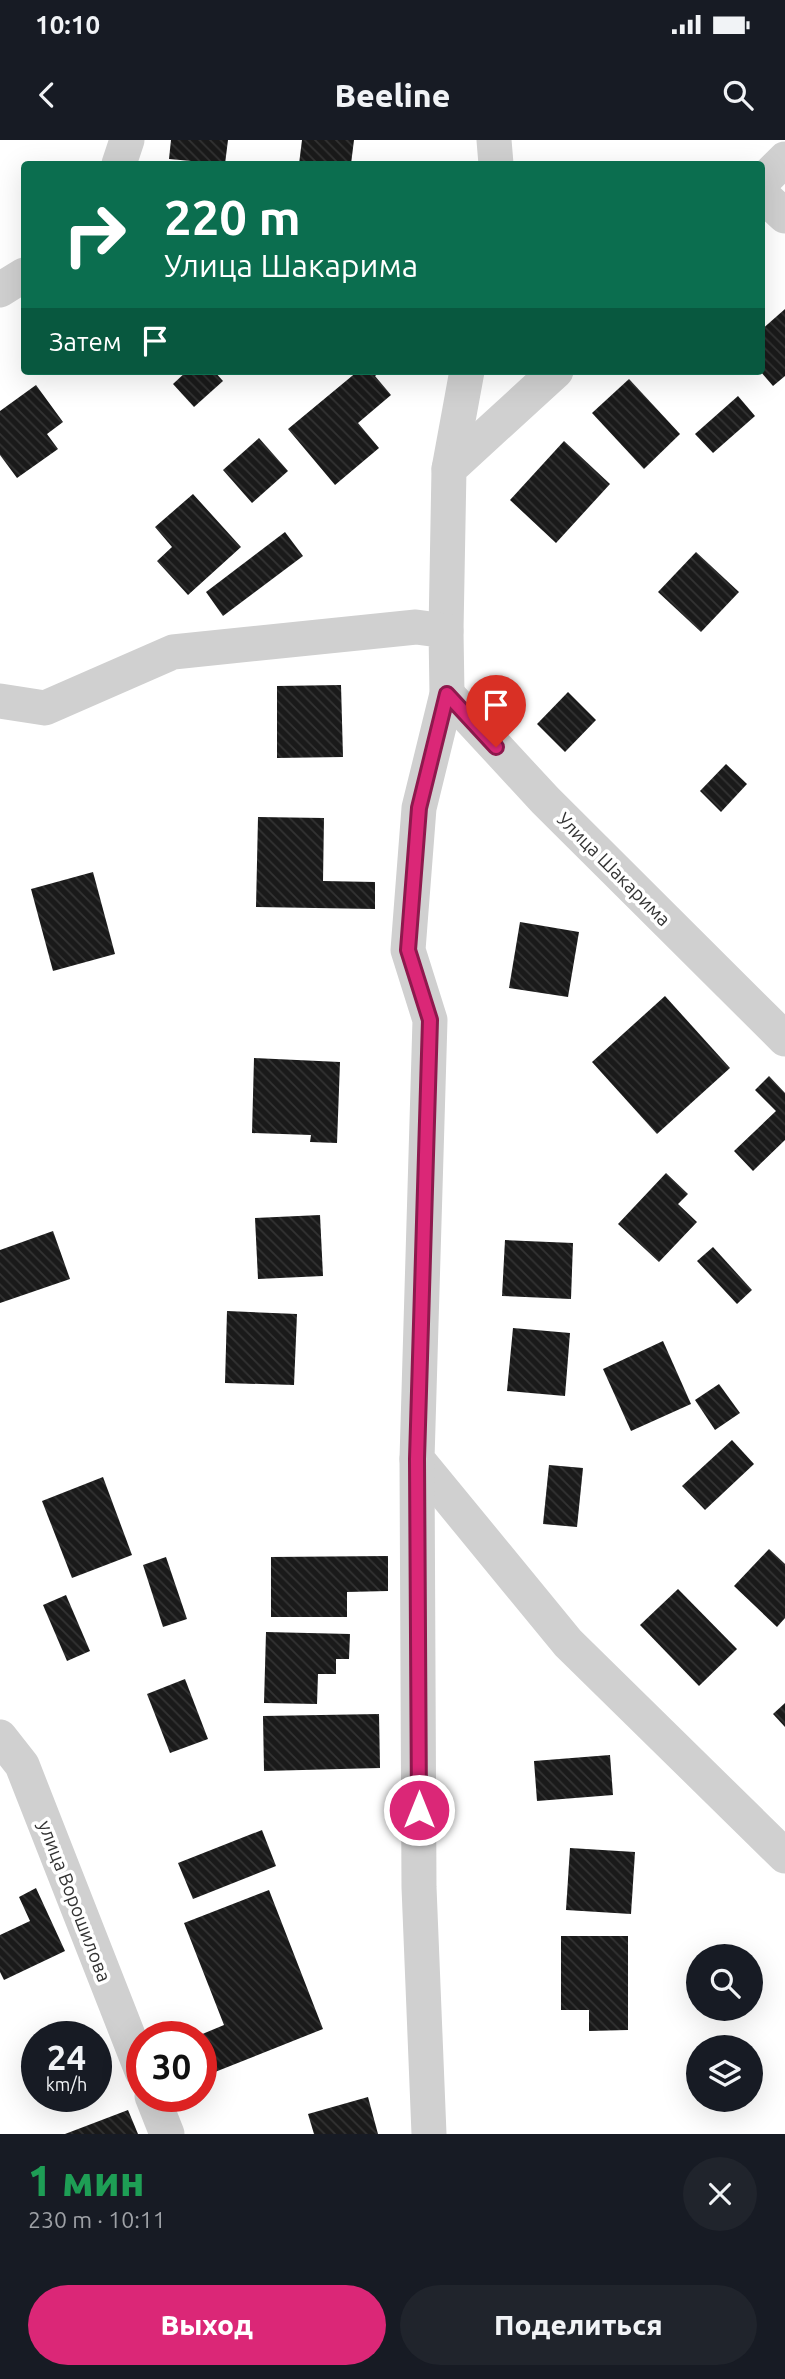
<!DOCTYPE html>
<html lang="ru">
<head>
<meta charset="utf-8">
<style>
  :root { --surface:#171b24; --page:#20242c; --text:#f1f3f6; --muted:#9ea1a6; --accent:#db2777 }
  body { margin:0; font-family:Ubuntu,sans-serif; background:var(--page); color:var(--text); height:100vh; display:flex; flex-direction:column; font-size:26px; white-space:nowrap }
  * { box-sizing:border-box; margin:0 }
  p { font-size:23px; color:var(--muted) }
  .icon { flex:none; width:38px; height:38px; fill:none; stroke:currentColor; stroke-width:2; stroke-linecap:round; stroke-linejoin:round }
  .map { position:relative; height:1994px; overflow:hidden }
  .sheet { display:flex; flex-direction:column; background:var(--surface); flex:1 }
  .sheet>* { flex:none }
  .hud { position:absolute; left:21px; top:21px; width:744px; height:214px; border-radius:7px; box-shadow:0 7px 28px #0002; background:#0b6e4f; color:#fff; overflow:hidden }
  .controls { position:absolute; left:686px; top:1804px; display:grid; gap:14px }
  .controls a { display:grid; place-items:center; width:77px; height:77px; border-radius:50%; background:var(--surface); box-shadow:0 7px 28px #0002; font-size:35px }
  .speed { position:absolute; left:21px; top:1881px; display:flex; gap:14px; font-size:35px; font-weight:700; text-align:center }
  .speed>* { display:grid; place-content:center; width:91px; height:91px; border-radius:50%; background:var(--surface); box-shadow:0 7px 28px #0002; line-height:1 }
  .speed small { font-size:18px; font-weight:400 }
  .speed .limit { border:10px solid #d22; background:#fff; color:#111 }
  .pin { position:absolute; display:grid; place-items:center; width:60px; height:60px; color:#fff; margin:-72px -30px; border-radius:50% 50% 50% 0; rotate:-45deg; box-shadow:0 0 7px #0007 }
  .pin .icon { rotate:45deg }
  .me { position:absolute; width:77px; margin:-38px; rotate:0deg; stroke-linejoin:round; filter:drop-shadow(0 0 5px #0008) }
  .turn { display:flex; align-items:center; gap:24px; height:147px; padding:0 28px; font-size:32px }
  .turn .icon { width:91px; height:91px; stroke-width:2.5 }
  .turn b { display:block; font-size:49px; line-height:60px }
  .then { display:flex; align-items:center; height:66px; padding:0 28px; background:#0003; gap:14px; font-size:26px }
  .round { display:grid; place-items:center; flex:none; width:74px; height:74px; border-radius:37px; background:var(--page) }
  .headline { display:flex; align-items:center; justify-content:space-between; height:119px; padding:0 28px }
  h1 { font-size:42px; font-weight:800; line-height:52px; color:#1e9e55 }
  .action { display:flex; gap:14px; margin-top:auto; padding:14px 28px }
  .action a { flex:1; height:80px; border-radius:42px; background:var(--accent); color:#fff; font-size:28px; font-weight:800; line-height:80px; text-align:center }
  .action a+a { background:var(--page); color:var(--text) }
  .status { display:flex; justify-content:space-between; align-items:center; height:49px; padding:0 35px; background:var(--surface); direction:ltr }
  .status svg { height:19px; fill:currentColor }
  header { display:flex; justify-content:space-between; align-items:center; height:91px; padding:0 28px; background:var(--surface); font-size:32px; font-weight:800 }
  .map>svg:first-child { display:block }
  .building { fill:url(#building-back-hatch) }
  .lines { fill:none; stroke-linecap:round; stroke-linejoin:round }
  .street { stroke:#d0d0d0; stroke-width:35 }
  .route-casing { stroke:#8e194d; stroke-width:18 }
  .route { stroke:#db2777; stroke-width:12 }
  .labels { text-anchor:middle; stroke-width:7; stroke-linejoin:round; paint-order:stroke }
  .street-label { font-size:19px; fill:#333; stroke:#fff }
</style>
</head>
<body>
<div class="status"><b>10:10</b><svg viewBox="0 0 49 12"><path d="M0 12V9h3v3zM5 12V6h3v6zM10 12V3h3v9zM15 12V0h3v12zM26 1h20v11H26zM47 4h2v5h-2z"/></svg></div>
<header><svg class="icon" aria-label="back" viewBox="0 0 24 24"><path d="M15 5l-7 7 7 7"/></svg>Beeline<svg class="icon" aria-label="search" viewBox="0 0 24 24"><circle cx="10" cy="10" r="6"/><path d="M15 15l6 6"/></svg></header>
<div class="map">
<svg width="785" height="1994" viewBox="0 0 785 1994">
  <defs>
    <pattern id="building-back-hatch" width="6" height="6" patternUnits="userSpaceOnUse" patternTransform="scale(1.75)"><rect width="6" height="6" fill="#1a1a1a"/><path d="M-1 5l2 2M0 0l6 6M5-1l2 2" fill="none" stroke="#333"/></pattern>
  </defs>
  <rect width="100%" height="100%" fill="#fff"/>
  <g class="building">
    <path d="M171,0H228L225,24L169,19Z"/>
    <path d="M302,0H354L351,24H299Z"/>
    <path d="M785,169V236L773,246L761,232V190Z"/>
    <path d="M187,231H214L223,241L194,267L173,244Z"/>
    <path d="M358,231H381L375,236L391,255L358,283L379,308L335,345L288,289Z"/>
    <path d="M629,239L680,294L644,329L592,273Z"/>
    <path d="M36,245L63,282L47,294L58,309L17,338L0,315V271Z"/>
    <path d="M738,256L755,276L713,313L695,294Z"/>
    <path d="M259,298L288,331L252,363L223,330Z"/>
    <path d="M564,301L610,344L556,403L510,360Z"/>
    <path d="M193,354L241,407L188,455L157,421L172,407L155,387Z"/>
    <path d="M285,392L303,416L223,476L206,452Z"/>
    <path d="M696,412L739,452L701,492L658,452Z"/>
    <path d="M341,545L343,617L277,618V546Z"/>
    <path d="M568,552L596,580L565,612L537,584Z"/>
    <path d="M726,624L747,644L721,672L700,651Z"/>
    <path d="M258,677L324,678L323,741L375,742V769L256,767Z"/>
    <path d="M93,732L115,814L53,831L31,749Z"/>
    <path d="M520,782L579,792L568,857L509,848Z"/>
    <path d="M665,856L730,928L657,994L592,922Z"/>
    <path d="M254,918L340,922L337,1003L310,1002L311,995L252,993Z"/>
    <path d="M769,936L785,953V1000L753,1031L734,1011L776,971L755,950Z"/>
    <path d="M666,1033L688,1054L678,1064L697,1082L659,1122L618,1084Z"/>
    <path d="M320,1075L323,1136L258,1139L255,1078Z"/>
    <path d="M53,1091L70,1139L0,1163V1110Z"/>
    <path d="M505,1100L573,1103L571,1159L502,1156Z"/>
    <path d="M713,1107L752,1150L737,1164L697,1121Z"/>
    <path d="M227,1171L297,1174L294,1245L225,1243Z"/>
    <path d="M513,1188L570,1193L565,1256L507,1251Z"/>
    <path d="M663,1201L691,1264L631,1291L603,1229Z"/>
    <path d="M719,1244L740,1273L715,1290L695,1260Z"/>
    <path d="M732,1300L754,1324L705,1370L682,1346Z"/>
    <path d="M549,1325L583,1328L577,1387L543,1384Z"/>
    <path d="M103,1337L132,1415L72,1438L42,1361Z"/>
    <path d="M769,1409L785,1424V1478L777,1487L734,1446Z"/>
    <path d="M388,1416V1451L347,1452V1477H271V1417Z"/>
    <path d="M166,1417L187,1479L163,1487L143,1425Z"/>
    <path d="M678,1449L737,1509L699,1546L640,1485Z"/>
    <path d="M66,1455L90,1511L67,1521L43,1465Z"/>
    <path d="M266,1492L350,1494L349,1519H336V1534H318L317,1564L264,1563Z"/>
    <path d="M185,1539L208,1599L170,1613L147,1554Z"/>
    <path d="M785,1563V1587L773,1574Z"/>
    <path d="M379,1574L380,1628L264,1631L263,1576Z"/>
    <path d="M610,1615L613,1655L537,1661L534,1621Z"/>
    <path d="M262,1690L276,1726L193,1759L178,1723Z"/>
    <path d="M570,1708L635,1712L631,1774L566,1770Z"/>
    <path d="M36,1748L65,1811L4,1840L0,1832V1795L30,1781L19,1757Z"/>
    <path d="M269,1750L323,1889L215,1932L200,1895L224,1885L184,1783Z"/>
    <path d="M561,1796H628V1890L589,1891V1870H561Z"/>
    <path d="M368,1957L378,1994H314L308,1974Z"/>
    <path d="M128,1970L138,1994H65Z"/>
  </g>
  <g class="lines">
    <g class="street">
      <path d="M494,0L496,24"/>
      <path d="M119,24L127,0"/>
      <path d="M761,43L785,19"/>
      <path d="M761,54L785,76"/>
      <path d="M0,150L24,135"/>
      <path d="M449,329L467,231"/>
      <path d="M446,491L449,329L556,231"/>
      <path d="M447,554L545,660L785,899"/>
      <path d="M0,561L45,568L173,512L416,487L446,491L447,554L419,668L408,810L430,880L417,1319L568,1503L785,1716"/>
      <path d="M417,1319L419,1747L429,1994"/>
      <path d="M0,1597L22,1625L142,1931"/>
      <path d="M152,1956L167,1994"/>
    </g>
  </g>
  <g class="lines">
    <g class="route-casing">
      <path id="route" d="M419,1670L417,1319L430,880L408,810L419,668L447,554L496,607"/>
    </g>
    <use href="#route" class="route"/>
  </g>
  <g class="labels">
    <g class="street-label">
      <text transform="translate(614 729) rotate(45)" y="7">Улица Шакарима</text>
      <text transform="translate(75 1761) rotate(69)" y="7">улица Ворошилова</text>
    </g>
  </g>
</svg>
<div class="controls">
<a><svg class="icon" aria-label="search" viewBox="0 0 24 24"><circle cx="10" cy="10" r="6"/><path d="M15 15l6 6"/></svg></a>
<a><svg class="icon" aria-label="layers" viewBox="0 0 24 24"><path d="M12 4l9 5-9 5-9-5zM3 14l9 5 9-5"/></svg></a>
</div>
<div class="speed"><div>24<small>km/h</small></div><div class="limit">30</div></div>
<div class="pin" style="left:496px;top:607px;background:#d93025"><svg class="icon" aria-label="arrive" viewBox="0 0 24 24"><path d="M6 21V4h12l-3 4 3 4H6"/></svg></div>
<svg class="me" style="left:419px;top:1670px" viewBox="-20 -20 40 40"><circle r="17" fill="#db2777" stroke="#fff" stroke-width="3"/><path d="M0-11L8 9 0 5-8 9z" fill="#fff"/></svg>
<div class="hud">
<div class="turn"><svg class="icon" aria-label="right" viewBox="0 0 24 24"><path d="M7 20v-9h11M14 6l5 5-5 5"/></svg><div><b>220 m</b>Улица Шакарима</div></div>
<div class="then">Затем<svg class="icon" aria-label="arrive" viewBox="0 0 24 24"><path d="M6 21V4h12l-3 4 3 4H6"/></svg></div>
</div>
</div>
<section class="sheet">
<div class="headline"><div><h1>1 мин</h1><p>230 m · 10:11</p></div><a class="round"><svg class="icon" aria-label="close" viewBox="0 0 24 24"><path d="M6 6l12 12M18 6L6 18"/></svg></a></div>
<div class="action"><a>Выход</a><a>Поделиться</a></div>
</section>
</body>
</html>
